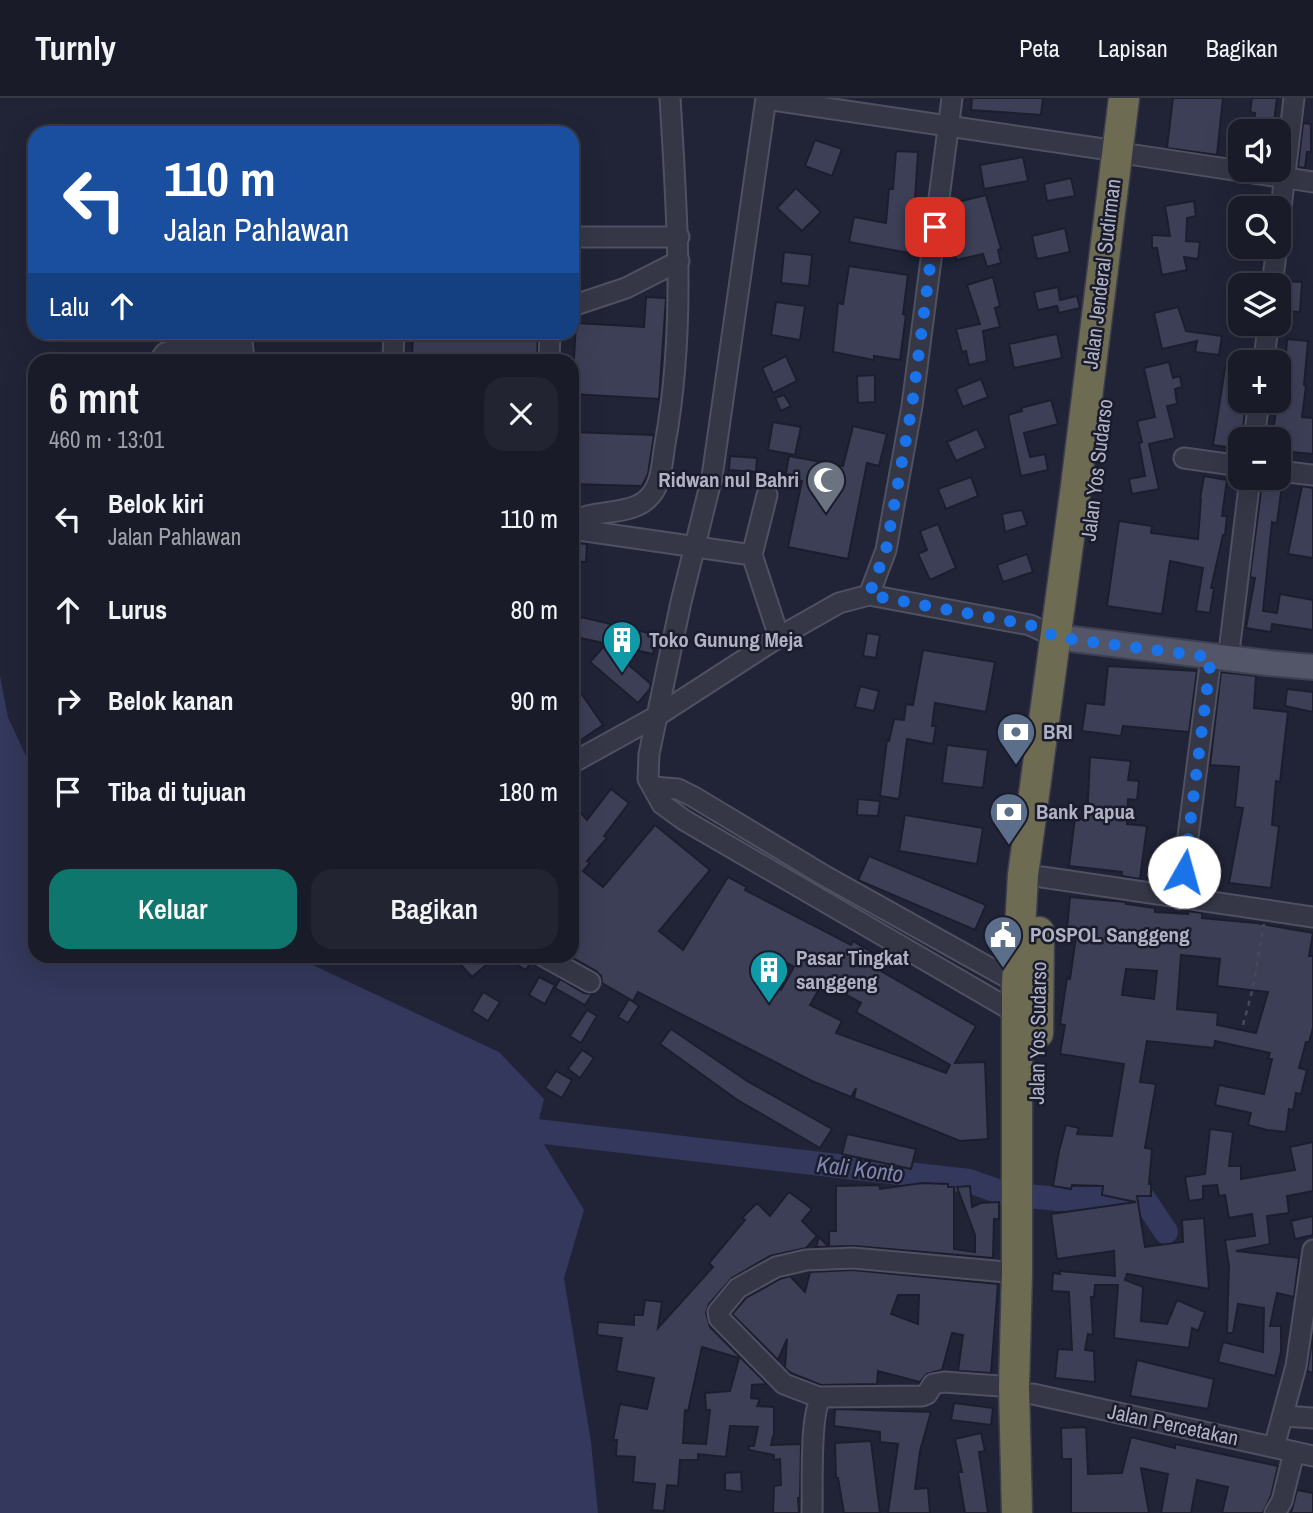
<!DOCTYPE html>
<html lang="id">
<head>
<meta charset="utf-8">
<style>
  :root { --surface:#191b29; --page:#222431; --text:#f1f3f6; --muted:#9fa1a8; --line:#373946; --accent:#0f766e }
  body { margin:0; font-family:"Archivo Narrow",sans-serif; background:var(--page); color:var(--text); height:100vh; display:flex; flex-direction:column; font-size:26px; white-space:nowrap }
  * { box-sizing:border-box; margin:0 }
  p { font-size:23px; color:var(--muted) }
  .icon { flex:none; width:38px; height:38px; fill:none; stroke:currentColor; stroke-width:2; stroke-linecap:round; stroke-linejoin:round }
  .map { position:relative; flex:1; overflow:hidden }
  .sheet { position:absolute; left:28px; top:256px; width:551px; height:609px; display:flex; flex-direction:column; background:var(--surface); border-radius:21px; box-shadow:0 7px 28px #0002,0 0 0 2px var(--line) }
  .sheet>* { flex:none }
  .top-card { position:absolute; left:28px; top:28px; width:551px; height:214px; border-radius:21px; box-shadow:0 7px 28px #0002,0 0 0 2px var(--line); background:#1a4fa0; color:#fff; overflow:hidden }
  .tools { position:absolute; left:1228px; top:21px; display:grid; gap:14px }
  .tools a { display:grid; place-items:center; width:63px; height:63px; border-radius:14px; background:var(--surface); box-shadow:0 7px 28px #0002,0 0 0 2px var(--line); font-size:35px }
  .pin { position:absolute; display:grid; place-items:center; width:60px; height:60px; color:#fff; margin:-30px; border-radius:14px; box-shadow:0 4px 10px #0006 }
  .me { position:absolute; width:77px; margin:-38px; rotate:7deg; stroke-linejoin:round; filter:drop-shadow(0 0 5px #0008) }
  .turn { display:flex; align-items:center; gap:24px; height:147px; padding:0 21px; font-size:32px }
  .turn .icon { width:91px; height:91px; stroke-width:2.5 }
  .turn b { display:block; font-size:49px; line-height:60px }
  .then { display:flex; align-items:center; height:66px; padding:0 21px; background:#0003; gap:14px; font-size:26px }
  .round { display:grid; place-items:center; flex:none; width:74px; height:74px; border-radius:21px; background:var(--page) }
  .summary { display:flex; align-items:center; justify-content:space-between; height:119px; padding:0 21px }
  h1 { font-size:42px; font-weight:600; line-height:52px }
  .primary-button { display:flex; gap:14px; margin-top:auto; padding:14px 21px }
  .primary-button a { flex:1; height:80px; border-radius:21px; background:var(--accent); color:#fff; font-size:28px; font-weight:600; line-height:80px; text-align:center }
  .primary-button a+a { background:var(--page); color:var(--text) }
  ul { padding:0; list-style:none }
  li { display:flex; align-items:center; gap:21px; height:91px; padding:0 21px }
  li div { flex:1 }
  li b { display:block; font-size:26px }
  li em { font-style:normal }
  header { display:flex; align-items:center; gap:42px; box-sizing:border-box; height:98px; padding:0 35px; background:var(--surface); border-bottom:2px solid var(--line) }
  header strong { font-size:33px }
  nav { display:flex; gap:38px; margin-inline-start:auto; font-size:24px }
  .map>svg:first-child { display:block }
  .water { fill:#33385c }
  .lines { fill:none; stroke-linecap:round; stroke-linejoin:round }
  .river { stroke:#33385c; stroke-width:24 }
  .building { fill:#3d3f57; stroke:#1c1e2e; stroke-width:2; fill-rule:evenodd }
  .minor-casing { stroke:#4f5162; stroke-width:23 }
  .major-casing { stroke:#3e4051; stroke-width:28 }
  .highway-casing { stroke:#3c3e4f; stroke-width:33 }
  .path { stroke:#414c55; stroke-width:2.5; stroke-dasharray:5 5; stroke-linecap:butt }
  .minor { stroke:#353747; stroke-width:19 }
  .major { stroke:#535568; stroke-width:24 }
  .highway { stroke:#6d6b52; stroke-width:30 }
  .route { stroke:#1a73e8; stroke-width:12; stroke-dasharray:0 21.6 }
  .labels { text-anchor:middle; stroke-width:5; stroke-linejoin:round; paint-order:stroke }
  .street-label { font-size:21px; fill:#afb1c4; stroke:#1a1c2c }
  .poi-label { font-size:21px; font-weight:bold; fill:#afb1c4; stroke:#1a1c2c; text-anchor:start }
  .water-label { font-size:23px; font-style:italic; fill:#8085b0; stroke:#1a1c2c }
</style>
</head>
<body>
<header>
<strong>Turnly</strong>
<nav><a>Peta</a><a>Lapisan</a><a>Bagikan</a></nav>
</header>
<div class="map">
<svg width="1313" height="1415" viewBox="0 0 1313 1415">
  <rect width="100%" height="100%" fill="#212437"/>
  <path class="water" d="M0,578L8,619L35,678V858H286L304,863L499,954L544,1001L536,1033L584,1112L564,1180L591,1344L598,1415H0Z"/>
  <g class="lines">
    <path class="river" d="M536,1033L969,1083L1006,1096L1059,1101H1144L1166,1134"/>
  </g>
  <g class="building">
    <path d="M972,0H1043L1041,17L971,12Z"/>
    <path d="M1173,0H1223L1217,57L1167,50Z"/>
    <path d="M1252,0H1277L1273,33H1253L1255,15L1250,14Z"/>
    <path d="M1303,25L1311,26V54H1307L1305,70L1298,69Z"/>
    <path d="M815,42L842,51L832,78L805,68Z"/>
    <path d="M896,53L918,54L913,133L909,155L849,144L854,119L886,125L889,91H893Z"/>
    <path d="M1023,59L1028,83L984,91L980,67Z"/>
    <path d="M1071,80L1075,98L1047,103L1044,86Z"/>
    <path d="M796,90L821,114L802,133L777,110Z"/>
    <path d="M986,97L1001,151L998,152L1001,165L987,169L983,156L956,162L952,144L962,142L954,105Z"/>
    <path d="M1194,103L1196,118L1187,120L1186,143L1200,144L1198,161L1184,159L1187,172L1162,177L1157,150H1152V137L1170,138L1165,108Z"/>
    <path d="M1065,130L1070,154L1037,161L1032,138Z"/>
    <path d="M1249,149H1265L1263,163L1247,160Z"/>
    <path d="M784,154L812,157L809,188L781,185Z"/>
    <path d="M849,168L908,177L903,216L906,217L900,262L874,258V262L833,254L838,205L843,206Z"/>
    <path d="M993,179L1000,208L995,210L1000,229L983,233L987,263L969,267L966,253L962,254L956,231L980,226L967,187Z"/>
    <path d="M1285,183L1302,184L1300,214L1282,213Z"/>
    <path d="M1058,189L1060,202L1077,198L1080,210L1059,215L1057,208L1038,212L1034,194Z"/>
    <path d="M646,199L666,200L659,301L572,296L576,225L644,229Z"/>
    <path d="M776,204L805,208L800,242L771,237Z"/>
    <path d="M1178,209L1186,233L1222,238L1219,257L1195,254L1197,243L1162,251L1154,215Z"/>
    <path d="M1229,209L1241,210V232L1226,230Z"/>
    <path d="M413,234H538L537,262H412Z"/>
    <path d="M1057,236L1062,260L1014,270L1009,246Z"/>
    <path d="M1287,241L1308,243L1304,287L1306,288L1302,319L1313,320V356L1291,354L1292,348L1279,347V341H1272L1276,312H1270L1271,303H1279V284L1284,285Z"/>
    <path d="M786,258L797,283L773,295L762,270Z"/>
    <path d="M1169,264L1173,280L1180,278L1182,289L1175,291L1177,306L1167,308L1175,340L1149,346L1159,391L1132,396L1129,381L1145,378L1139,345L1142,344L1137,323L1155,319L1144,270Z"/>
    <path d="M1225,270H1241V303H1246L1241,351L1213,347Z"/>
    <path d="M875,277V304L858,305L857,278Z"/>
    <path d="M981,281L988,299L963,309L956,291Z"/>
    <path d="M784,297L791,308L781,313L775,300Z"/>
    <path d="M1051,302L1058,326L1024,335L1030,359L1045,356L1048,372L1021,378L1008,317L1022,313L1021,310Z"/>
    <path d="M773,324L801,329L795,357L768,352Z"/>
    <path d="M853,328L887,336L879,368L867,365L848,461L788,449L802,383L785,380L789,358L843,368Z"/>
    <path d="M977,331L986,350L956,363L947,344Z"/>
    <path d="M572,334L654,337L648,376L642,388L572,386Z"/>
    <path d="M730,358L757,360L756,374L729,372Z"/>
    <path d="M1204,378L1227,382L1222,418H1227L1225,437H1223L1211,490H1214L1210,515L1196,513L1203,470L1170,463L1162,516L1107,508L1119,423L1152,428L1151,435L1198,441L1201,401H1200Z"/>
    <path d="M971,379L978,398L946,411L938,391Z"/>
    <path d="M1262,385L1282,387L1277,425L1272,424L1263,513L1277,515L1280,496L1313,502V532L1272,526L1271,534L1246,530L1255,480L1250,479Z"/>
    <path d="M1302,388L1313,390V460L1288,456Z"/>
    <path d="M1022,412L1027,427L1005,434L1002,416Z"/>
    <path d="M938,426L956,470L930,482L918,456L927,452L920,433Z"/>
    <path d="M572,445L587,446L586,464L572,463Z"/>
    <path d="M1027,456L1033,474L1003,484L997,467Z"/>
    <path d="M581,519L657,537L653,556L576,539Z"/>
    <path d="M867,535L880,537L876,560L863,558Z"/>
    <path d="M605,547L651,586L650,591L638,605L590,564Z"/>
    <path d="M923,552L995,564L986,614L935,605L932,628H936L933,646L907,641L899,701L880,698L887,642L889,643L894,621L904,622L906,606L913,607Z"/>
    <path d="M1108,568L1197,573L1189,634L1123,628L1121,638L1082,633L1086,605L1104,607Z"/>
    <path d="M1221,574L1256,578L1254,610L1288,614L1280,684L1276,683L1272,727L1279,728L1271,790L1229,785L1243,710L1235,709L1239,669L1210,667Z"/>
    <path d="M572,582L603,627L572,648Z"/>
    <path d="M860,588L879,593L874,613L855,609Z"/>
    <path d="M1287,591L1313,594V614L1285,608Z"/>
    <path d="M947,647L988,652L983,690L942,685Z"/>
    <path d="M1090,659L1131,663L1128,682L1139,683L1137,702L1128,701L1127,726L1147,728L1140,781L1122,778V774L1069,768L1075,720L1087,722Z"/>
    <path d="M611,691L629,705L604,738L607,740L587,763L590,765L583,773L603,789L655,727L710,772L659,833L683,852L728,779L747,789L745,792L851,847L853,843L880,859L874,869L976,928L955,965L985,964L988,1041L960,1043L854,1000L856,990L851,999L812,983L638,894L633,903L602,885L601,878L596,873L573,860L572,705L587,722ZM771,856L794,869L781,892L759,881ZM823,884L861,905L856,914L950,967L946,975L836,935L842,923L810,907Z"/>
    <path d="M858,701L880,703L878,718L857,717Z"/>
    <path d="M905,717L983,730L977,766L899,753Z"/>
    <path d="M869,758L986,807L975,832L858,782Z"/>
    <path d="M1070,799L1126,804V806L1155,810V814L1188,816V813L1202,815V820L1256,825L1313,835L1309,858H1313V930L1309,944H1306L1299,970L1307,972L1301,996L1296,995L1293,1012L1289,1011L1286,1034L1267,1032L1248,1027L1251,1015L1215,1007L1219,987L1264,996L1272,961H1268L1270,955L1215,943L1214,950L1147,943L1140,984L1156,986L1145,1050L1152,1051L1149,1086H1151V1098H1137L1145,1149L1183,1144L1182,1122L1204,1120L1209,1191L1127,1176L1125,1182L1143,1189L1141,1223L1167,1226L1177,1202L1205,1214L1198,1233L1192,1230L1189,1250L1114,1240L1118,1187H1095L1094,1199H1091L1093,1237L1088,1236L1085,1252L1094,1253L1095,1284L1055,1280L1058,1251L1072,1252L1069,1194L1052,1193L1053,1175L1060,1176L1059,1173L1115,1178L1114,1153L1057,1161L1051,1116L1136,1104L1102,1097L1103,1088L1072,1087L1071,1091L1053,1088L1059,1053L1066,1027L1079,1030L1077,1036L1112,1038L1124,966L1060,956L1065,927L1060,926L1067,880L1070,881L1077,832L1067,831ZM1181,857L1220,861L1217,888L1268,894L1256,935L1217,927L1218,915L1177,911ZM1126,871L1157,873L1154,901L1122,897Z"/>
    <path d="M453,858H497L472,879Z"/>
    <path d="M500,858H525L532,862L526,872Z"/>
    <path d="M539,879L555,887L545,906L529,897Z"/>
    <path d="M560,881L584,895L592,896L585,907L555,890Z"/>
    <path d="M483,894L500,904L488,923L472,913Z"/>
    <path d="M629,901L639,908L628,925L618,919Z"/>
    <path d="M587,912L597,918L581,945L570,938Z"/>
    <path d="M671,931L747,983L832,1031L820,1050L736,1001L660,946Z"/>
    <path d="M582,952L594,960L580,980L568,971Z"/>
    <path d="M556,973L572,982L562,1000L545,990Z"/>
    <path d="M1210,1031L1233,1034L1229,1068H1241V1081L1295,1072L1290,1049L1313,1044V1093L1287,1098L1289,1115L1267,1118L1270,1146L1236,1153L1299,1160L1294,1199L1277,1195L1270,1228H1281V1254L1275,1278L1218,1264L1223,1244L1263,1254L1264,1210L1238,1206L1233,1235H1227L1229,1168L1225,1142L1255,1138L1252,1116L1229,1120L1225,1097L1219,1098L1217,1087L1203,1088V1101L1189,1103L1185,1079L1205,1076Z"/>
    <path d="M847,1036L916,1051L911,1071L842,1056Z"/>
    <path d="M922,1085L948,1086V1089H954V1151L975,1154V1137L957,1089L970,1088L972,1109L981,1105L999,1104V1121H994L993,1160L854,1148L816,1149L819,1139L829,1149V1133H836V1088L879,1087L880,1091Z"/>
    <path d="M789,1094L812,1111L802,1123L817,1138L806,1150L770,1158L732,1180L709,1206L706,1215L710,1229L767,1286L752,1287L751,1300L760,1301L757,1308L774,1309V1335L771,1347L801,1346L800,1400H798L799,1415H773L774,1388L781,1387L780,1361L774,1362V1357L749,1352V1348H754L758,1329L730,1328L726,1359L698,1356V1362H680L678,1388L667,1387L664,1413L652,1412L655,1386L633,1384L635,1359L616,1358L617,1342H613L620,1306L647,1311L654,1280L616,1273L622,1240L597,1237L598,1224L634,1227V1217H643L645,1202L662,1204L658,1230L713,1169L709,1165L745,1122L742,1120L757,1105L770,1118ZM702,1249L739,1260L730,1293L705,1295L706,1312H710L706,1346L683,1345L685,1312L688,1313Z"/>
    <path d="M1313,1118V1137L1295,1141L1291,1123Z"/>
    <path d="M853,1172L998,1186L991,1275L958,1273L963,1237L952,1235L942,1272L927,1276L920,1284L878,1273L877,1286L821,1287L791,1275L785,1270L787,1241L778,1262L732,1216L746,1200L780,1181L790,1178L805,1194L810,1174ZM898,1197H919L918,1226L891,1216Z"/>
    <path d="M1313,1236V1275L1307,1273Z"/>
    <path d="M1137,1262L1214,1281L1208,1311L1130,1298Z"/>
    <path d="M954,1305L993,1310L991,1327L951,1322Z"/>
    <path d="M835,1311L931,1314L920,1353L915,1391L928,1390L930,1415H888L898,1346L880,1344V1334L834,1328Z"/>
    <path d="M1086,1329L1088,1376L1122,1375L1131,1339L1175,1350V1346L1278,1368L1271,1398L1263,1415H1222L1228,1389L1197,1382L1191,1415H1161L1168,1376L1141,1370L1149,1415H1071V1361H1062L1061,1330Z"/>
    <path d="M981,1335L985,1353L979,1354L988,1415H965L958,1374H962L955,1341Z"/>
    <path d="M871,1343L880,1415H844L838,1380H836L835,1345Z"/>
    <path d="M741,1374L742,1394L725,1392V1375Z"/>
    <path d="M1297,1392L1313,1395V1415H1291Z"/>
  </g>
  <g class="lines">
    <g class="minor-casing">
      <g id="minor">
        <path d="M766,0L712,379L681,504L649,656L648,681L662,706L684,722L1018,916"/>
        <path d="M766,1L1117,53"/>
        <path d="M1135,57L1313,84"/>
        <path d="M1279,127L1294,0"/>
        <path d="M572,139H679"/>
        <path d="M1272,187L1277,149"/>
        <path d="M572,208L626,190L679,163"/>
        <path d="M241,234L244,262"/>
        <path d="M160,262L165,255L171,253H242"/>
        <path d="M393,262L394,234"/>
        <path d="M549,262L550,234"/>
        <path d="M1264,264L1268,226"/>
        <path d="M1254,341L1259,303"/>
        <path d="M1184,360L1241,368"/>
        <path d="M1279,373L1313,377"/>
        <path d="M572,425C594,409 633,420 651,397C662,384 662,363 665,346C686,231 677,116 670,0"/>
        <path d="M572,431L752,457L779,539"/>
        <path d="M752,457L767,397"/>
        <path d="M869,497L886,452L912,308L952,0"/>
        <path d="M1230,546L1250,380"/>
        <path d="M572,665L657,618L779,539L839,505L869,497L1030,527L1056,539"/>
        <path d="M653,689L678,691L694,699L825,778L1017,885"/>
        <path d="M1042,779L1313,819"/>
        <path d="M1180,801L1211,559"/>
        <path d="M543,858L590,884"/>
        <path d="M1033,1296L1313,1358"/>
        <path d="M821,1300L784,1286L719,1220L718,1214L738,1190L776,1169L806,1162L853,1160L1017,1175"/>
        <path d="M1283,1318L1313,1320"/>
        <path d="M1274,1349L1296,1268L1313,1152"/>
        <path d="M812,1415C813,1392 809,1313 822,1299L922,1298L927,1296L933,1286L944,1284L1014,1289"/>
        <path d="M1275,1415L1282,1403L1294,1354"/>
      </g>
    </g>
    <g class="major-casing">
      <path id="major" d="M1056,539L1268,565L1313,569"/>
    </g>
    <g class="highway-casing">
      <g id="highway">
        <path d="M1038,935L1039,834"/>
        <path d="M1017,1415L1014,1289L1017,1175V885L1023,777L1076,388L1124,0"/>
      </g>
    </g>
    <path class="path" d="M1243,927L1253,890L1264,826"/>
    <use href="#minor" class="minor"/>
    <use href="#major" class="major"/>
    <use href="#highway" class="highway"/>
  </g>
  <g class="lines">
    <path class="route" d="M935,129L912,308L886,452L869,497L1030,527L1056,539L1076,542L1211,559L1184,774"/>
  </g>
  <defs>
    <g id="mosque-pin" transform="scale(2.0125)"><path d="M0 17L-7.5 6A9.5 9.5 0 1 1 7.5 6Z" fill="#6b7280" stroke="#1a1c2c"/><path d="M3.5-4.9A6 6 0 1 0 3.5 4.9A5 5 0 1 1 3.5-4.9Z" fill="#fff"/></g>
    <g id="building-pin" transform="scale(2.0125)"><path d="M0 17L-7.5 6A9.5 9.5 0 1 1 7.5 6Z" fill="#0f9aa8" stroke="#1a1c2c"/><path d="M-4-6H4V6H1V3H-1V6H-4ZM-2.5-4.3h1.7v1.8h-1.7ZM.8-4.3h1.7v1.8H.8ZM-2.5-1h1.7V.8h-1.7ZM.8-1h1.7V.8H.8Z" fill="#fff"/></g>
    <g id="bank-pin" transform="scale(2.0125)"><path d="M0 17L-7.5 6A9.5 9.5 0 1 1 7.5 6Z" fill="#5c6f8a" stroke="#1a1c2c"/><path d="M-6-4H6V4H-6ZM0-2.3a2.3 2.3 0 1 0 0 4.6a2.3 2.3 0 1 0 0-4.6Z" fill="#fff"/></g>
    <g id="civic-pin" transform="scale(2.0125)"><path d="M0 17L-7.5 6A9.5 9.5 0 1 1 7.5 6Z" fill="#5c6f8a" stroke="#1a1c2c"/><path d="M-.6-6.5H3V-4.5H.6V-3L4-1V1h2V6H-6V1h2V-1L-.6-3ZM-1.2 2.5V6h2.4V2.5Z" fill="#fff"/></g>
  </defs>
  <g fill-rule="evenodd">
    <use href="#mosque-pin" x="826" y="382"/>
    <use href="#building-pin" x="622" y="542"/>
    <use href="#bank-pin" x="1016" y="634"/>
    <use href="#bank-pin" x="1009" y="714"/>
    <use href="#civic-pin" x="1003" y="837"/>
    <use href="#building-pin" x="769" y="872"/>
  </g>
  <g class="labels">
    <g class="street-label">
      <text transform="translate(1102 176) rotate(-83)" y="7">Jalan Jenderal Sudirman</text>
      <text transform="translate(1097 372) rotate(-83)" y="7">Jalan Yos Sudarso</text>
      <text transform="translate(1038 935) rotate(-89)" y="7">Jalan Yos Sudarso</text>
      <text transform="translate(1173 1327) rotate(12)" y="7">Jalan Percetakan</text>
    </g>
    <g class="poi-label">
      <text x="799" y="389" text-anchor="end">Ridwan nul Bahri</text>
      <text x="649" y="549">Toko Gunung Meja</text>
      <text x="1043" y="641">BRI</text>
      <text x="1036" y="721">Bank Papua</text>
      <text x="1030" y="844">POSPOL Sanggeng</text>
      <text x="796" y="867">Pasar Tingkat<tspan x="796" dy="24">sanggeng</tspan></text>
    </g>
    <g class="water-label">
      <text transform="translate(860 1071) rotate(7)" y="8">Kali Konto</text>
    </g>
  </g>
</svg>
<div class="tools">
<a><svg class="icon" aria-label="sound" viewBox="0 0 24 24"><path d="M4 9h4l5-4v14l-5-4H4zM17 9q2 3 0 6"/></svg></a>
<a><svg class="icon" aria-label="search" viewBox="0 0 24 24"><circle cx="10" cy="10" r="6"/><path d="M15 15l6 6"/></svg></a>
<a><svg class="icon" aria-label="layers" viewBox="0 0 24 24"><path d="M12 4l9 5-9 5-9-5zM3 14l9 5 9-5"/></svg></a>
<a>+</a>
<a>−</a>
</div>
<div class="pin" style="left:935px;top:129px;background:#d93025"><svg class="icon" aria-label="arrive" viewBox="0 0 24 24"><path d="M6 21V4h12l-3 4 3 4H6"/></svg></div>
<svg class="me" style="left:1184px;top:774px" viewBox="-20 -20 40 40"><circle r="19" fill="#fff"/><path d="M0-13L10 11 0 6-10 11z" fill="#1a73e8"/></svg>
<div class="top-card">
<div class="turn"><svg class="icon" aria-label="left" viewBox="0 0 24 24"><path d="M17 20v-9H6M10 6l-5 5 5 5"/></svg><div><b>110 m</b>Jalan Pahlawan</div></div>
<div class="then">Lalu<svg class="icon" aria-label="ahead" viewBox="0 0 24 24"><path d="M12 20V5M6 11l6-6 6 6"/></svg></div>
</div>
<section class="sheet">
<div class="summary"><div><h1>6 mnt</h1><p>460 m · 13:01</p></div><a class="round"><svg class="icon" aria-label="close" viewBox="0 0 24 24"><path d="M6 6l12 12M18 6L6 18"/></svg></a></div>
<ul>
<li><svg class="icon" aria-label="left" viewBox="0 0 24 24"><path d="M17 20v-9H6M10 6l-5 5 5 5"/></svg><div><b>Belok kiri</b><p>Jalan Pahlawan</p></div><em>110 m</em></li>
<li><svg class="icon" aria-label="ahead" viewBox="0 0 24 24"><path d="M12 20V5M6 11l6-6 6 6"/></svg><div><b>Lurus</b></div><em>80 m</em></li>
<li><svg class="icon" aria-label="right" viewBox="0 0 24 24"><path d="M7 20v-9h11M14 6l5 5-5 5"/></svg><div><b>Belok kanan</b></div><em>90 m</em></li>
<li><svg class="icon" aria-label="arrive" viewBox="0 0 24 24"><path d="M6 21V4h12l-3 4 3 4H6"/></svg><div><b>Tiba di tujuan</b></div><em>180 m</em></li>
</ul>
<div class="primary-button"><a>Keluar</a><a>Bagikan</a></div>
</section>
</div>
</body>
</html>
